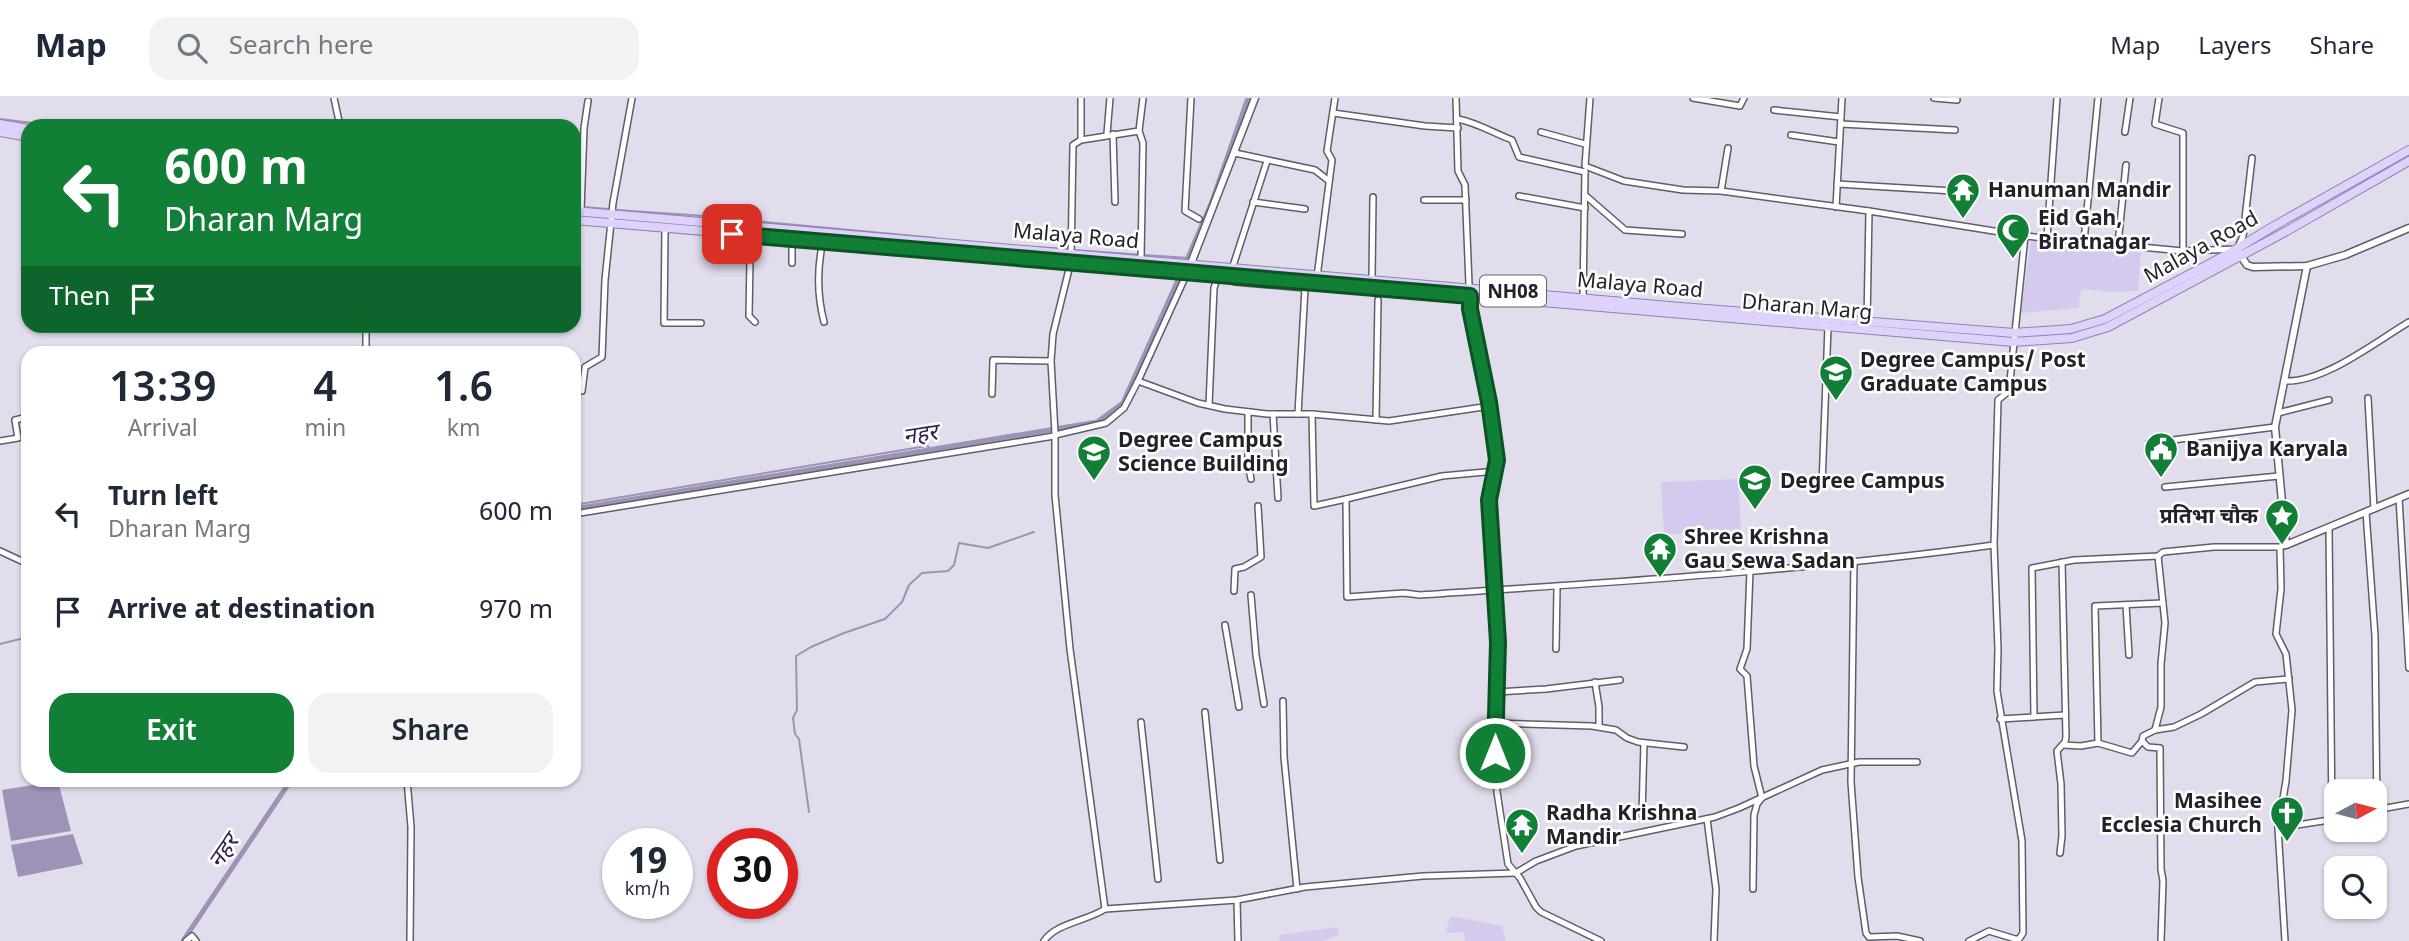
<!DOCTYPE html>
<html lang="en">
<head>
<meta charset="utf-8">
<style>
  :root { --surface:#fff; --page:#f2f2f3; --text:#1f2937; --muted:#747a83; --line:#e0e1e3; --accent:#117f36 }
  body { margin:0; font-family:Georgia,"Noto Sans Devanagari",serif; background:var(--page); color:var(--text); height:100vh; display:flex; flex-direction:column; font-size:26px; white-space:nowrap }
  * { box-sizing:border-box; margin:0 }
  p { font-size:23px; color:var(--muted) }
  .icon { flex:none; width:38px; height:38px; fill:none; stroke:currentColor; stroke-width:2; stroke-linecap:round; stroke-linejoin:round }
  .map { position:relative; flex:1; overflow:hidden }
  .side { position:absolute; left:21px; top:248px; width:560px; height:441px; display:flex; flex-direction:column; background:var(--surface); border-radius:21px; box-shadow:0 2px 5px #0004 }
  .side>* { flex:none }
  .banner { position:absolute; left:21px; top:21px; width:560px; height:214px; border-radius:21px; box-shadow:0 2px 5px #0004; background:#117f36; color:#fff; overflow:hidden }
  .needle { width:46px; rotate:83deg }
  .fabs { position:absolute; left:2324px; top:681px; display:grid; gap:14px }
  .fabs a { display:grid; place-items:center; width:63px; height:63px; border-radius:14px; background:var(--surface); box-shadow:0 2px 5px #0004; font-size:35px }
  .speed { position:absolute; left:602px; top:730px; display:flex; gap:14px; font-size:35px; font-weight:700; text-align:center }
  .speed>* { display:grid; place-content:center; width:91px; height:91px; border-radius:50%; background:var(--surface); box-shadow:0 2px 5px #0004; line-height:1 }
  .speed small { font-size:18px; font-weight:400 }
  .speed .limit { border:10px solid #d22; background:#fff; color:#111 }
  .pin { position:absolute; display:grid; place-items:center; width:60px; height:60px; color:#fff; margin:-30px; border-radius:14px; box-shadow:0 4px 10px #0006 }
  .me { position:absolute; width:77px; margin:-38px; rotate:0deg; stroke-linejoin:round; filter:drop-shadow(0 0 5px #0008) }
  .turn { display:flex; align-items:center; gap:24px; height:147px; padding:0 28px; font-size:32px }
  .turn .icon { width:91px; height:91px; stroke-width:2.5 }
  .turn b { display:block; font-size:49px; line-height:60px }
  .then { display:flex; align-items:center; height:66px; padding:0 28px; background:#0003; gap:14px; font-size:26px }
  .eta { display:flex; justify-content:space-evenly; align-items:center; height:119px; text-align:center }
  .eta b { font-size:42px; font-weight:600; line-height:49px }
  .button { display:flex; gap:14px; margin-top:auto; padding:14px 28px }
  .button a { flex:1; height:80px; border-radius:21px; background:var(--accent); color:#fff; font-size:28px; font-weight:600; line-height:80px; text-align:center }
  .button a+a { background:var(--page); color:var(--text) }
  ul { padding:0; list-style:none }
  li { display:flex; align-items:center; gap:21px; height:98px; padding:0 28px }
  li div { flex:1 }
  li b { display:block; font-size:26px }
  li em { font-style:normal }
  header { display:flex; align-items:center; gap:42px; box-sizing:border-box; height:98px; padding:0 35px; background:var(--surface); border-bottom:2px solid var(--line) }
  header strong { font-size:33px }
  nav { display:flex; gap:38px; margin-inline-start:auto; font-size:24px }
  .search { width:490px; height:63px; background:var(--page); display:flex; align-items:center; gap:18px; box-sizing:border-box; padding:0 24px; border-radius:21px; color:var(--muted); font-size:26px }
  .map>svg:first-child { display:block }
  .green { fill:#d5caed }
  .water { fill:#9e92b7 }
  .lines { fill:none; stroke-linecap:round; stroke-linejoin:round }
  .stream { stroke:#9e92b7; stroke-width:2 }
  .canal { stroke:#9e92b7; stroke-width:5 }
  .minor-casing { stroke:#605c6a; stroke-width:8 }
  .tertiary-casing { stroke:#605c6a; stroke-width:9 }
  .primary-casing { stroke:#9081ae; stroke-width:10 }
  .minor { stroke:#fff; stroke-width:5 }
  .tertiary { stroke:#fff; stroke-width:6 }
  .primary { stroke:#dfd2fa; stroke-width:8 }
  .route-casing { stroke:#0b5323; stroke-width:18 }
  .route { stroke:#117f36; stroke-width:12 }
  .labels { text-anchor:middle; stroke-width:5; stroke-linejoin:round; paint-order:stroke }
  .shield { fill:#fff; stroke:#666468; stroke-width:2 }
  .shield-label { font-size:19px; font-weight:bold; fill:#242228 }
  .poi-label { font-size:21px; font-weight:bold; fill:#242228; stroke:#fff; text-anchor:start }
  .street-label { font-size:21px; fill:#242228; stroke:#fff }
  .water-label { font-size:23px; font-style:italic; fill:#352252; stroke:#fff }
</style>
</head>
<body>
<header>
<strong>Map</strong>
<div class="search"><svg class="icon" aria-label="search" viewBox="0 0 24 24"><circle cx="10" cy="10" r="6"/><path d="M15 15l6 6"/></svg>Search here</div>
<nav><a>Map</a><a>Layers</a><a>Share</a></nav>
</header>
<div class="map">
<svg width="2409" height="843" viewBox="0 0 2409 843">
  <rect width="100%" height="100%" fill="#e2dded"/>
  <g class="green">
    <path d="M2031,143L2141,154L2138,193L2110,194L2083,191L2080,195L2079,210L2021,215Z"/>
    <path d="M1738,381L1741,431L1664,437L1661,384Z"/>
    <path d="M1450,818L1502,828L1506,843H1465L1464,834L1446,835Z"/>
    <path d="M1337,829L1339,837L1322,843H1280L1279,837Z"/>
  </g>
  <g class="water">
    <path d="M58,683L71,733L11,743L2,692Z"/>
    <path d="M73,736L83,766L18,779L11,747Z"/>
  </g>
  <g class="lines">
    <g class="stream">
      <path d="M0,21L57,28"/>
      <path d="M23,46H28"/>
      <path d="M574,108H576"/>
      <path d="M583,109L608,111"/>
      <path d="M616,112L691,117L936,140"/>
      <path d="M1035,149L1067,151"/>
      <path d="M1073,152L1188,160"/>
      <path d="M574,407L921,349L928,348L930,353"/>
      <path d="M0,546L28,539"/>
      <path d="M809,714L799,641L795,636L793,620L797,612L796,558L811,549L844,535L885,521L902,504L909,487L922,475L948,473L954,467L959,445L988,450L1034,434"/>
    </g>
    <g class="canal">
      <path d="M1186,164L1211,106L1248,0"/>
      <path d="M574,411L1097,324L1123,305L1182,173"/>
      <path d="M183,843L291,682"/>
    </g>
    <g class="minor-casing">
      <g id="minor">
        <path d="M334,0L340,28"/>
        <path d="M1081,0V42"/>
        <path d="M1191,0L1185,113L1199,121"/>
        <path d="M1456,0L1458,73L1465,87L1470,211L1489,304L1497,362L1489,403L1498,544L1495,655L1497,694L1508,766L1520,780L1536,809L1541,814L1601,843"/>
        <path d="M1590,0L1585,68L1624,83L1683,92L1721,93L1869,113L2025,138L2009,293L1998,302L1994,447L1998,551L1997,593L2022,743L2023,835L2019,841H2015L1989,833L1969,843"/>
        <path d="M1693,0L1740,8L1744,0"/>
        <path d="M1934,0L1957,2"/>
        <path d="M2159,0L2155,26L2183,35V153"/>
        <path d="M1774,12L1841,19"/>
        <path d="M1333,15L1425,28L1458,30"/>
        <path d="M1458,21C1478,25 1493,35 1512,42L1519,59L1585,74"/>
        <path d="M1841,26L1955,32"/>
        <path d="M1139,33L1143,45L1141,161"/>
        <path d="M1541,34L1585,46"/>
        <path d="M2125,34L2130,0"/>
        <path d="M1107,36L1110,0"/>
        <path d="M1113,36L1115,104"/>
        <path d="M1791,37L1839,44"/>
        <path d="M1235,55L1315,72L1329,83"/>
        <path d="M1837,86L1970,94"/>
        <path d="M1721,93L1728,50"/>
        <path d="M1519,98L1585,110"/>
        <path d="M1586,98L1625,132L1682,136"/>
        <path d="M1424,102H1466"/>
        <path d="M1253,104L1305,111"/>
        <path d="M1836,109L1842,0"/>
        <path d="M581,113L584,30L588,3"/>
        <path d="M665,131L664,225H701"/>
        <path d="M753,136L750,162L749,218L755,224"/>
        <path d="M2025,138L2183,153L2237,151L2243,138L2252,60"/>
        <path d="M2047,140L2057,0"/>
        <path d="M823,143C817,170 817,197 824,224"/>
        <path d="M2084,143L2098,0"/>
        <path d="M2118,146L2126,67"/>
        <path d="M792,165V141"/>
        <path d="M1233,168L1267,63"/>
        <path d="M1317,179L1332,62L1327,53L1335,0"/>
        <path d="M1372,180L1373,99"/>
        <path d="M1583,199L1585,73"/>
        <path d="M1867,225L1869,113"/>
        <path d="M366,256V228"/>
        <path d="M1138,283L1198,305L1225,311L1267,316H1312L1389,323L1490,308"/>
        <path d="M2284,283C2324,285 2375,244 2409,224"/>
        <path d="M582,293L585,269L602,259L605,182L613,105L632,0"/>
        <path d="M992,296L993,262L1051,263"/>
        <path d="M2368,300L2374,411"/>
        <path d="M1209,307L1214,190L1217,181L1220,180L1235,184L1305,190L1298,316"/>
        <path d="M1248,314V366L1251,381"/>
        <path d="M2278,315L2329,302"/>
        <path d="M1273,316L1278,400"/>
        <path d="M1312,316L1314,408L1346,401"/>
        <path d="M1376,322L1378,202"/>
        <path d="M1055,337L1106,325L1124,310L1138,283L1188,173"/>
        <path d="M0,343L18,340L15,322L28,319"/>
        <path d="M2149,345L2275,329"/>
        <path d="M1496,373L1442,378L1346,401L1347,499L1404,495L1420,497C1612,484 1804,473 1994,447"/>
        <path d="M1822,387L1828,229"/>
        <path d="M2165,389L2279,378"/>
        <path d="M2399,400L2409,570"/>
        <path d="M2366,414L2375,538L2377,711"/>
        <path d="M574,416L1054,338"/>
        <path d="M2329,430L2332,722"/>
        <path d="M2280,449L2281,491L2276,536L2286,556L2292,612L2286,683L2278,730L2285,843"/>
        <path d="M0,453L28,466"/>
        <path d="M1854,463L1851,684L1858,779L1866,835L1869,839L1897,838L1920,843"/>
        <path d="M1750,473L1747,551L1740,571L1747,578L1754,668L1762,700L1757,706L1754,717L1753,791"/>
        <path d="M1234,493L1235,471L1244,469L1261,459L1258,408"/>
        <path d="M1251,497L1256,557L1264,606"/>
        <path d="M2126,507L2129,557"/>
        <path d="M1225,527L1239,609"/>
        <path d="M1556,551L1557,490"/>
        <path d="M1595,584L1599,609V629"/>
        <path d="M1497,594L1546,591L1620,582"/>
        <path d="M1283,603L1284,659L1297,791"/>
        <path d="M1205,614L1220,762"/>
        <path d="M2034,619L2032,470L2074,462L2158,458L2163,454L2214,449H2280L2286,447"/>
        <path d="M2000,621L2065,617"/>
        <path d="M1141,624L1158,781"/>
        <path d="M1495,625L1592,628L1616,632L1627,640L1638,644L1684,649"/>
        <path d="M2155,632L2161,609V566L2165,525L2158,458"/>
        <path d="M2098,645L2132,655L2142,643"/>
        <path d="M2063,647L2081,648L2098,645L2095,508L2163,505"/>
        <path d="M407,682L411,729L410,843"/>
        <path d="M2375,712L2409,706"/>
        <path d="M1642,717L1644,645"/>
        <path d="M1707,721L1716,791L1714,843"/>
        <path d="M2278,730L2336,721"/>
        <path d="M2060,755L2062,738L2061,686L2057,653L2065,644L2066,639L2062,464"/>
        <path d="M1237,802L1238,843"/>
        <path d="M1105,811L1070,551L1055,397V335L1051,263L1053,236L1071,163L1073,47L1081,42L1139,33L1143,0"/>
        <path d="M186,843L192,838L196,843"/>
        <path d="M1044,843C1056,825 1087,823 1105,811L1237,802L1305,789L1423,778L1516,775L1536,763L1576,748L1715,719L1739,710L1822,672L1859,664H1917"/>
        <path d="M2161,843L2163,783L2161,771L2160,650L2148,649L2142,643L2143,638L2155,632L2174,629L2201,616L2255,584L2289,581"/>
      </g>
    </g>
    <g class="tertiary-casing">
      <g id="tertiary">
        <path d="M2239,155L2247,167L2253,169L2307,168L2345,157L2409,130"/>
        <path d="M1190,168L1255,0"/>
        <path d="M2307,168L2275,329L2286,447L2409,396"/>
      </g>
    </g>
    <g class="primary-casing">
      <g id="primary">
        <path d="M0,26L28,31"/>
        <path d="M0,34L28,39"/>
        <path d="M574,113L1681,209L2014,235L2071,231L2105,221L2228,156L2274,128L2409,52"/>
        <path d="M574,122L2013,244L2072,240L2108,229L2285,134L2409,63"/>
      </g>
    </g>
    <use href="#minor" class="minor"/>
    <use href="#tertiary" class="tertiary"/>
    <use href="#primary" class="primary"/>
  </g>
  <g class="lines">
    <g class="route-casing">
      <path id="route" d="M732,136L1470,198V211L1489,304L1497,362L1489,402L1498,544L1495,655"/>
    </g>
    <use href="#route" class="route"/>
  </g>
  <defs>
    <g id="temple-pin" transform="scale(1.75)"><path d="M0 17L-7.5 6A9.5 9.5 0 1 1 7.5 6Z" fill="#117f36" stroke="#fff"/><path d="M0-6L5-2H3V0L6.5 2.5H4V6H1.5V3h-3V6H-4V2.5H-6.5L-3 0V-2H-5Z" fill="#fff"/></g>
    <g id="mosque-pin" transform="scale(1.75)"><path d="M0 17L-7.5 6A9.5 9.5 0 1 1 7.5 6Z" fill="#117f36" stroke="#fff"/><path d="M3.5-4.9A6 6 0 1 0 3.5 4.9A5 5 0 1 1 3.5-4.9Z" fill="#fff"/></g>
    <g id="university-pin" transform="scale(1.75)"><path d="M0 17L-7.5 6A9.5 9.5 0 1 1 7.5 6Z" fill="#117f36" stroke="#fff"/><path d="M0-5L7-2L0 1L-7-2ZM-4 1L0 2.5L4 1V4Q0 6-4 4Z" fill="#fff"/></g>
    <g id="civic-pin" transform="scale(1.75)"><path d="M0 17L-7.5 6A9.5 9.5 0 1 1 7.5 6Z" fill="#117f36" stroke="#fff"/><path d="M-.6-6.5H3V-4.5H.6V-3L4-1V1h2V6H-6V1h2V-1L-.6-3ZM-1.2 2.5V6h2.4V2.5Z" fill="#fff"/></g>
    <g id="sight-pin" transform="scale(1.75)"><path d="M0 17L-7.5 6A9.5 9.5 0 1 1 7.5 6Z" fill="#117f36" stroke="#fff"/><path d="M0-6L1.8-2.2L6-1.7L2.9 1.2L3.7 5.4L0 3.3L-3.7 5.4L-2.9 1.2L-6-1.7L-1.8-2.2Z" fill="#fff"/></g>
    <g id="church-pin" transform="scale(1.75)"><path d="M0 17L-7.5 6A9.5 9.5 0 1 1 7.5 6Z" fill="#117f36" stroke="#fff"/><path d="M-1.2-6h2.4v3.5h3.3v2.4h-3.3V6h-2.4V-.1h-3.3v-2.4h3.3Z" fill="#fff"/></g>
  </defs>
  <g fill-rule="evenodd">
    <use href="#temple-pin" x="1963" y="92"/>
    <use href="#mosque-pin" x="2013" y="132"/>
    <use href="#university-pin" x="1836" y="274"/>
    <use href="#civic-pin" x="2161" y="351"/>
    <use href="#university-pin" x="1094" y="354"/>
    <use href="#university-pin" x="1755" y="383"/>
    <use href="#sight-pin" x="2282" y="418"/>
    <use href="#temple-pin" x="1660" y="451"/>
    <use href="#church-pin" x="2287" y="715"/>
    <use href="#temple-pin" x="1522" y="727"/>
  </g>
  <g class="labels">
    <rect class="shield" x="1480" y="177.5" width="66" height="31" rx="5"/>
    <g class="shield-label">
      <text x="1513" y="200">NH08</text>
    </g>
    <g class="poi-label">
      <text x="1988" y="99">Hanuman Mandir</text>
      <text x="2038" y="127">Eid Gah,<tspan x="2038" dy="24">Biratnagar</tspan></text>
      <text x="1860" y="269">Degree Campus/ Post<tspan x="1860" dy="24">Graduate Campus</tspan></text>
      <text x="1118" y="349">Degree Campus<tspan x="1118" dy="24">Science Building</tspan></text>
      <text x="2186" y="358">Banijya Karyala</text>
      <text x="1780" y="390">Degree Campus</text>
      <text x="2258" y="425" text-anchor="end">प्रतिभा चौक</text>
      <text x="1684" y="446">Shree Krishna<tspan x="1684" dy="24">Gau Sewa Sadan</tspan></text>
      <text x="2262" y="710" text-anchor="end">Masihee<tspan x="2262" dy="24">Ecclesia Church</tspan></text>
      <text x="1546" y="722">Radha Krishna<tspan x="1546" dy="24">Mandir</tspan></text>
    </g>
    <g class="street-label">
      <text transform="translate(1076 138) rotate(5)" y="7">Malaya Road</text>
      <text transform="translate(2201 149) rotate(-29)" y="7">Malaya Road</text>
      <text transform="translate(1640 187) rotate(5)" y="7">Malaya Road</text>
      <text transform="translate(1807 209) rotate(5)" y="7">Dharan Marg</text>
    </g>
    <g class="water-label">
      <text transform="translate(920 336) rotate(-9)" y="8">नहर</text>
      <text transform="translate(223 753) rotate(-56)" y="8">नहर</text>
    </g>
  </g>
</svg>
<div class="fabs">
<a><svg class="needle" viewBox="-14 -14 28 28"><path d="M0-13l5 13h-10z" fill="#e53935"/><path d="M0 13l5-13h-10z" fill="#747a83"/></svg></a>
<a><svg class="icon" aria-label="search" viewBox="0 0 24 24"><circle cx="10" cy="10" r="6"/><path d="M15 15l6 6"/></svg></a>
</div>
<div class="speed"><div>19<small>km/h</small></div><div class="limit">30</div></div>
<div class="pin" style="left:732px;top:136px;background:#d93025"><svg class="icon" aria-label="arrive" viewBox="0 0 24 24"><path d="M6 21V4h12l-3 4 3 4H6"/></svg></div>
<svg class="me" style="left:1495px;top:655px" viewBox="-20 -20 40 40"><circle r="17" fill="#117f36" stroke="#fff" stroke-width="3"/><path d="M0-11L8 9 0 5-8 9z" fill="#fff"/></svg>
<div class="banner">
<div class="turn"><svg class="icon" aria-label="left" viewBox="0 0 24 24"><path d="M17 20v-9H6M10 6l-5 5 5 5"/></svg><div><b>600 m</b>Dharan Marg</div></div>
<div class="then">Then<svg class="icon" aria-label="arrive" viewBox="0 0 24 24"><path d="M6 21V4h12l-3 4 3 4H6"/></svg></div>
</div>
<section class="side">
<div class="eta">
<div><b>13:39</b><p>Arrival</p></div>
<div><b>4</b><p>min</p></div>
<div><b>1.6</b><p>km</p></div>
</div>
<ul>
<li><svg class="icon" aria-label="left" viewBox="0 0 24 24"><path d="M17 20v-9H6M10 6l-5 5 5 5"/></svg><div><b>Turn left</b><p>Dharan Marg</p></div><em>600 m</em></li>
<li><svg class="icon" aria-label="arrive" viewBox="0 0 24 24"><path d="M6 21V4h12l-3 4 3 4H6"/></svg><div><b>Arrive at destination</b></div><em>970 m</em></li>
</ul>
<div class="button"><a>Exit</a><a>Share</a></div>
</section>
</div>
</body>
</html>
